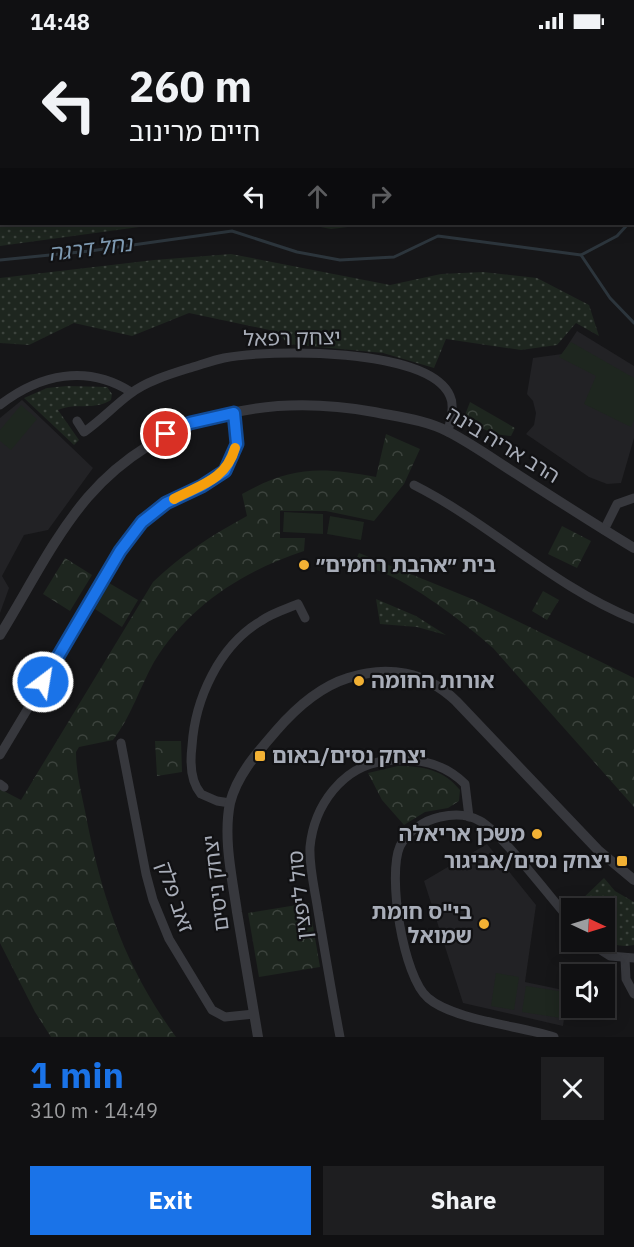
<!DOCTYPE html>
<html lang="en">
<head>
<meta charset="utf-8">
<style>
  :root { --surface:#101012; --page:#1e1e20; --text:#f1f3f6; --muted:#9c9d9f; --line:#303032; --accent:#1a73e8 }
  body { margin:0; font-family:"IBM Plex Sans","Noto Sans Hebrew",sans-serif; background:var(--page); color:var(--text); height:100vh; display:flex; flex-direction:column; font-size:22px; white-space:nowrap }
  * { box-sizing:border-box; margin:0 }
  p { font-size:20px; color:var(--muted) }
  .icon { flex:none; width:33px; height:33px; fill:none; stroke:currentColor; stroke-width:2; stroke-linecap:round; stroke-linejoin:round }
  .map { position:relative; height:995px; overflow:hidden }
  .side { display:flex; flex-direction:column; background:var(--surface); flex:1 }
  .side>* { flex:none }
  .top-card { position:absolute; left:0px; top:0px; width:634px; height:183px; box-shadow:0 3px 15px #0003,0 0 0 2px var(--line); background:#101012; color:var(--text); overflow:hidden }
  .needle { width:39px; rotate:94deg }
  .controls { position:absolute; left:561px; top:856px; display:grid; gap:12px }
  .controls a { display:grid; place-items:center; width:54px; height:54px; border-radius:0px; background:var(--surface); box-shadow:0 3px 15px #0003,0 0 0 2px var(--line); font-size:30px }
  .pin { position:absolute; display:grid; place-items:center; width:51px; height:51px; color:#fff; margin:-26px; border:3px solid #fff; border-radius:50%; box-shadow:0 2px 6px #0007 }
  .me { position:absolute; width:66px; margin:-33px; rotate:31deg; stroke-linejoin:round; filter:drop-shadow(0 0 4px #0008) }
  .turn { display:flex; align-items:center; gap:21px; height:126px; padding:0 30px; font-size:27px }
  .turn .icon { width:78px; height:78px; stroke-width:2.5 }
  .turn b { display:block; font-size:42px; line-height:51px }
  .lanes { display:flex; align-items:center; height:57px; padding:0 30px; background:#0003; justify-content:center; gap:30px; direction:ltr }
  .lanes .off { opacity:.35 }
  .round { display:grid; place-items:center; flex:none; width:63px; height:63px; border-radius:0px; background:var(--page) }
  .overview { display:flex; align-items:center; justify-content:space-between; height:102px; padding:0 30px }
  h1 { font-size:36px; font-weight:700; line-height:45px; color:var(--accent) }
  .cta { display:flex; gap:12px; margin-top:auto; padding:12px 30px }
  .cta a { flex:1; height:69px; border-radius:0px; background:var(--accent); color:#fff; font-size:24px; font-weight:700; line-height:69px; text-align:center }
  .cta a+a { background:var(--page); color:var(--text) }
  .status { display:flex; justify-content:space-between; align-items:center; height:42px; padding:0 30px; background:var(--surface); direction:ltr }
  .status svg { height:16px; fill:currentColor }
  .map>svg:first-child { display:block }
  .built { fill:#222225 }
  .grass { fill:url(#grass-dots) }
  .park { fill:url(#park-crowns) }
  .pitch { fill:#1e261f }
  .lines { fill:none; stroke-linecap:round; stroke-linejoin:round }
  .stream { stroke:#2c353c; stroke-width:3 }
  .minor { stroke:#37383d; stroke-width:9 }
  .tertiary { stroke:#37383d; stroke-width:10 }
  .route-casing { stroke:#114b97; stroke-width:15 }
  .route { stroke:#1a73e8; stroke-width:10 }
  .slow { stroke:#f59e0b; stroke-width:10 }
  .poi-dot { fill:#f2b134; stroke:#111113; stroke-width:2 }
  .labels { text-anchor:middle; stroke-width:4.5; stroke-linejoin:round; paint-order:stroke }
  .street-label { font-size:21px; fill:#a8adb8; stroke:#111113 }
  .poi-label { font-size:21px; font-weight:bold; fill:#a8adb8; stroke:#111113; text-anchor:start }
  .water-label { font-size:22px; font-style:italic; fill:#7f9bb3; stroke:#111113 }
</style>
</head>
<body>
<div class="status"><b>14:48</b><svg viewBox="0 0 49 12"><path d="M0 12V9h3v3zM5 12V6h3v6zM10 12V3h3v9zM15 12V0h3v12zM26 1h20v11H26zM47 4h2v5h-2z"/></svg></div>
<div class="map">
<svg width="634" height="995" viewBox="0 0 634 995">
  <defs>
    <pattern id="grass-dots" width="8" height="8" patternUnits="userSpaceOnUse" patternTransform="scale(1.5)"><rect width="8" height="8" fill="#1e261f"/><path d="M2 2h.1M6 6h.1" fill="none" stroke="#3c433d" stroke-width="1.8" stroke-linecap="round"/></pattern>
    <pattern id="park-crowns" width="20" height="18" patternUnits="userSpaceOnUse" patternTransform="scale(1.5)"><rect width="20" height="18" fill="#1e261f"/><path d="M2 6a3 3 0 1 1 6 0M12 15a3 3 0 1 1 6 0" fill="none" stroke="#3c433d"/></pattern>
  </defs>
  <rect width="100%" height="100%" fill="#161618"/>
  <g class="built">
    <path d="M577,289L634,324V396L621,441L607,442L589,435L526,392L534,383L536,371L533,359L527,352L533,316L562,312Z"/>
    <path d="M22,358L93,426L48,488L24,493L2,534L9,546L0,571V376Z"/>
    <path d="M487,802L536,863L525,940L568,949L563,984L463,961L424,839Z"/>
  </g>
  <g class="grass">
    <path d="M0,0H634V110L633,2H2V182H161L0,204Z"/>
    <path d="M305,182H373L331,187Z"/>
    <path d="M231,212L390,243L441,232L483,230L537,236L589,263L599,294L576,281L557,303L521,308L446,297L434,326L383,311L287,302L279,290L189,271L132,294L74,281L29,303L0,301V236L154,218Z"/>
    <path d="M67,344L107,345L112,352L111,358C94,369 77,360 58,368L79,398L74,403L24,356L47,346Z"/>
    <path d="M376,557L416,574L446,593L417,585L380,582Z"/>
    <path d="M604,836L615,849L634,860V903C623,905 614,904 605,897L604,867H581L578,861Z"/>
  </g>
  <g class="park">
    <path d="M470,360L515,386L511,394L495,392L467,380L465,373Z"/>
    <path d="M386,392L420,407L404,442L374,479L326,469H280V496H305L304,509C243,529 188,564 154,620C140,645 131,675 113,698L79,705L76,710C76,732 82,753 86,774C102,857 126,927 176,995H51L35,970L0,901V747L21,758L153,540C181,513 212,493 247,474L242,452C292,424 320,425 376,435Z"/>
    <path d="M562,484L591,499L577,526L548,512Z"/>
    <path d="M359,511L472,557L634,636V765L493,606C469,584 383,516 352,525Z"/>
    <path d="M65,516L92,533L70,569L43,552Z"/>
    <path d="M109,541L138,558L122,585L95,567Z"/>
    <path d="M543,549L559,558L547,578L532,569Z"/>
    <path d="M155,699H181L182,730L157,734Z"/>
    <path d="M398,724C423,724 444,728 460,748L459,759L448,766L425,770L404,783L382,758L368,731Z"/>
    <path d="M309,861L320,925L259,935L248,871Z"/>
  </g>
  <g class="pitch">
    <path d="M571,300L634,336V378L631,385L584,362L596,334L559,315Z"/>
    <path d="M21,363L37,377L11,408L0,399V388Z"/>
    <path d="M284,470L323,472V492L283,490Z"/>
    <path d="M330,474L364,480L361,498L327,492Z"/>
    <path d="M496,931L519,935L514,968L491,964Z"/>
    <path d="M526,944L565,950L561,976L522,970Z"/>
  </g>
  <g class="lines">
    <g class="stream">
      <path d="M633,177L634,175"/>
      <path d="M581,213L610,256L634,281"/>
      <path d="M0,218L90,209L232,189L297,210L340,218L394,215L438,194L581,213L617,194L628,182"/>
    </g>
    <g class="minor">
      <path d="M0,363C40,332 87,322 131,350"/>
      <path d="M77,379L84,390C101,378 114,364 130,352C146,339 174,331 193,325C203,322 214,318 224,316C268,307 429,305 450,354C455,364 450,379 448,390"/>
      <path d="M414,443C491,482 554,545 634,577"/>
      <path d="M604,488L617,462L634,456"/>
      <path d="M121,701L146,832L153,858L169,897L212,968L225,975L254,972"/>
      <path d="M0,713L132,493C142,480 154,468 169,460C214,435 244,433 234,371"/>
      <path d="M0,742L4,745"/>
      <path d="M230,761L217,759L201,752C190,739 190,720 192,704C195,657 219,604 261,579C272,571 286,567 298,562L305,576"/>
      <path d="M588,900L610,914L634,916"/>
      <path d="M625,917L626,937L634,952"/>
      <path d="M340,995C332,953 325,911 318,869C315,848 309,826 310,805C314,764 342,724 385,719C415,715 443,720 465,742L469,775"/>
      <path d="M554,995C521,984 453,978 428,956C403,935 387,833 400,804C407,790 425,778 440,775C453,772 468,772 480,779C503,792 551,857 572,880"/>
    </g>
    <g class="tertiary">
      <path d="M0,593C28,548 53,496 88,455C161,371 269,351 374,370C399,375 426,378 449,390C472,402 493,417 515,431C554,456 594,482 634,506"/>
      <path d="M258,995C251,953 244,911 237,870C232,835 223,796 230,761C237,733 257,711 276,689C295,667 319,645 348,636C388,623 426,630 456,659L598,808L634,838"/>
    </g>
  </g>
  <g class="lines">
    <g class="route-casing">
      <path id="route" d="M43,640L120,509L142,480L166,461L202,444L225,429L237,402L234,371L190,381L166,392"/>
    </g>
    <use href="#route" class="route"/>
    <path class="slow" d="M174,457C200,443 226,438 235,406"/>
  </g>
  <g class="poi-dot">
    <circle cx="304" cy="523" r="6"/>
    <circle cx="359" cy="639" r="6"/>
    <rect x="254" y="708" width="12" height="12" rx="3"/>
    <circle cx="537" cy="792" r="6"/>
    <rect x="616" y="813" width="12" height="12" rx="3"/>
    <circle cx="484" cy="882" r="6"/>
  </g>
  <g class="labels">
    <g class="street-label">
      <text transform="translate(292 296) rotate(-1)" y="7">יצחק רפאל</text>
      <text transform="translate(503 403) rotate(31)" y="7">הרב אריה בינה</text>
      <text transform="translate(216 841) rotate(-97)" y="7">יצחק ניסים</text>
      <text transform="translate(300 853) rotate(-96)" y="7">סול ליפצין</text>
      <text transform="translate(175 855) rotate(71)" y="7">זאב פלק</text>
    </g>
    <g class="poi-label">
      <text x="316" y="530">בית ״אהבת רחמים״</text>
      <text x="371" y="646">אורות החומה</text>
      <text x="272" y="721">יצחק נסים/באום</text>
      <text x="525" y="799" text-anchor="end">משכן אריאלה</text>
      <text x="610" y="826" text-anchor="end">יצחק נסים/אביגור</text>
      <text x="472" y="877" text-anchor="end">בי"ס חומת<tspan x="472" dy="24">שמואל</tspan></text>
    </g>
    <g class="water-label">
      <text transform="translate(90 206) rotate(-7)" y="8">נחל דרגה</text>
    </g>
  </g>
</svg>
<div class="controls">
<a><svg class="needle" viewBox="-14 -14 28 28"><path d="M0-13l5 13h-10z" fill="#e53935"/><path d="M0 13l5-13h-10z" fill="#9c9d9f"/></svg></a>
<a><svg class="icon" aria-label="sound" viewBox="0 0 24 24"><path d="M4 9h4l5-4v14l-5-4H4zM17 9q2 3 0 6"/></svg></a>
</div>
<div class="pin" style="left:166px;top:392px;background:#d93025"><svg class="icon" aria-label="arrive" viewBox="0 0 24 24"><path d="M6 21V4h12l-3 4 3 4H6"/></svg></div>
<svg class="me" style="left:43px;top:640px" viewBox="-20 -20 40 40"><circle r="17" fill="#1a73e8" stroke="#fff" stroke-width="3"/><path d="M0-11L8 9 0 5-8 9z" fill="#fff"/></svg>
<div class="top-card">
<div class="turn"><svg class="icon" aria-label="left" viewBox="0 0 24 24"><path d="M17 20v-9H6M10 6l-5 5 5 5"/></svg><div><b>260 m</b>חיים מרינוב</div></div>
<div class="lanes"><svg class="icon" aria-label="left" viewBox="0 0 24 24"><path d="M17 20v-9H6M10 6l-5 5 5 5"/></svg><svg class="icon off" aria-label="ahead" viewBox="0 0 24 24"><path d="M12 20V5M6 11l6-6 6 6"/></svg><svg class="icon off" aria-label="right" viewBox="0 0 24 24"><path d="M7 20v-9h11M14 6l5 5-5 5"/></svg></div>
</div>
</div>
<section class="side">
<div class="overview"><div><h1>1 min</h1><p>310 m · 14:49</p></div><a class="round"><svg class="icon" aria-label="close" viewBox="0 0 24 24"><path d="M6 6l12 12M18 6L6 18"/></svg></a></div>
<div class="cta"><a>Exit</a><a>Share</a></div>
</section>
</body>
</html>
